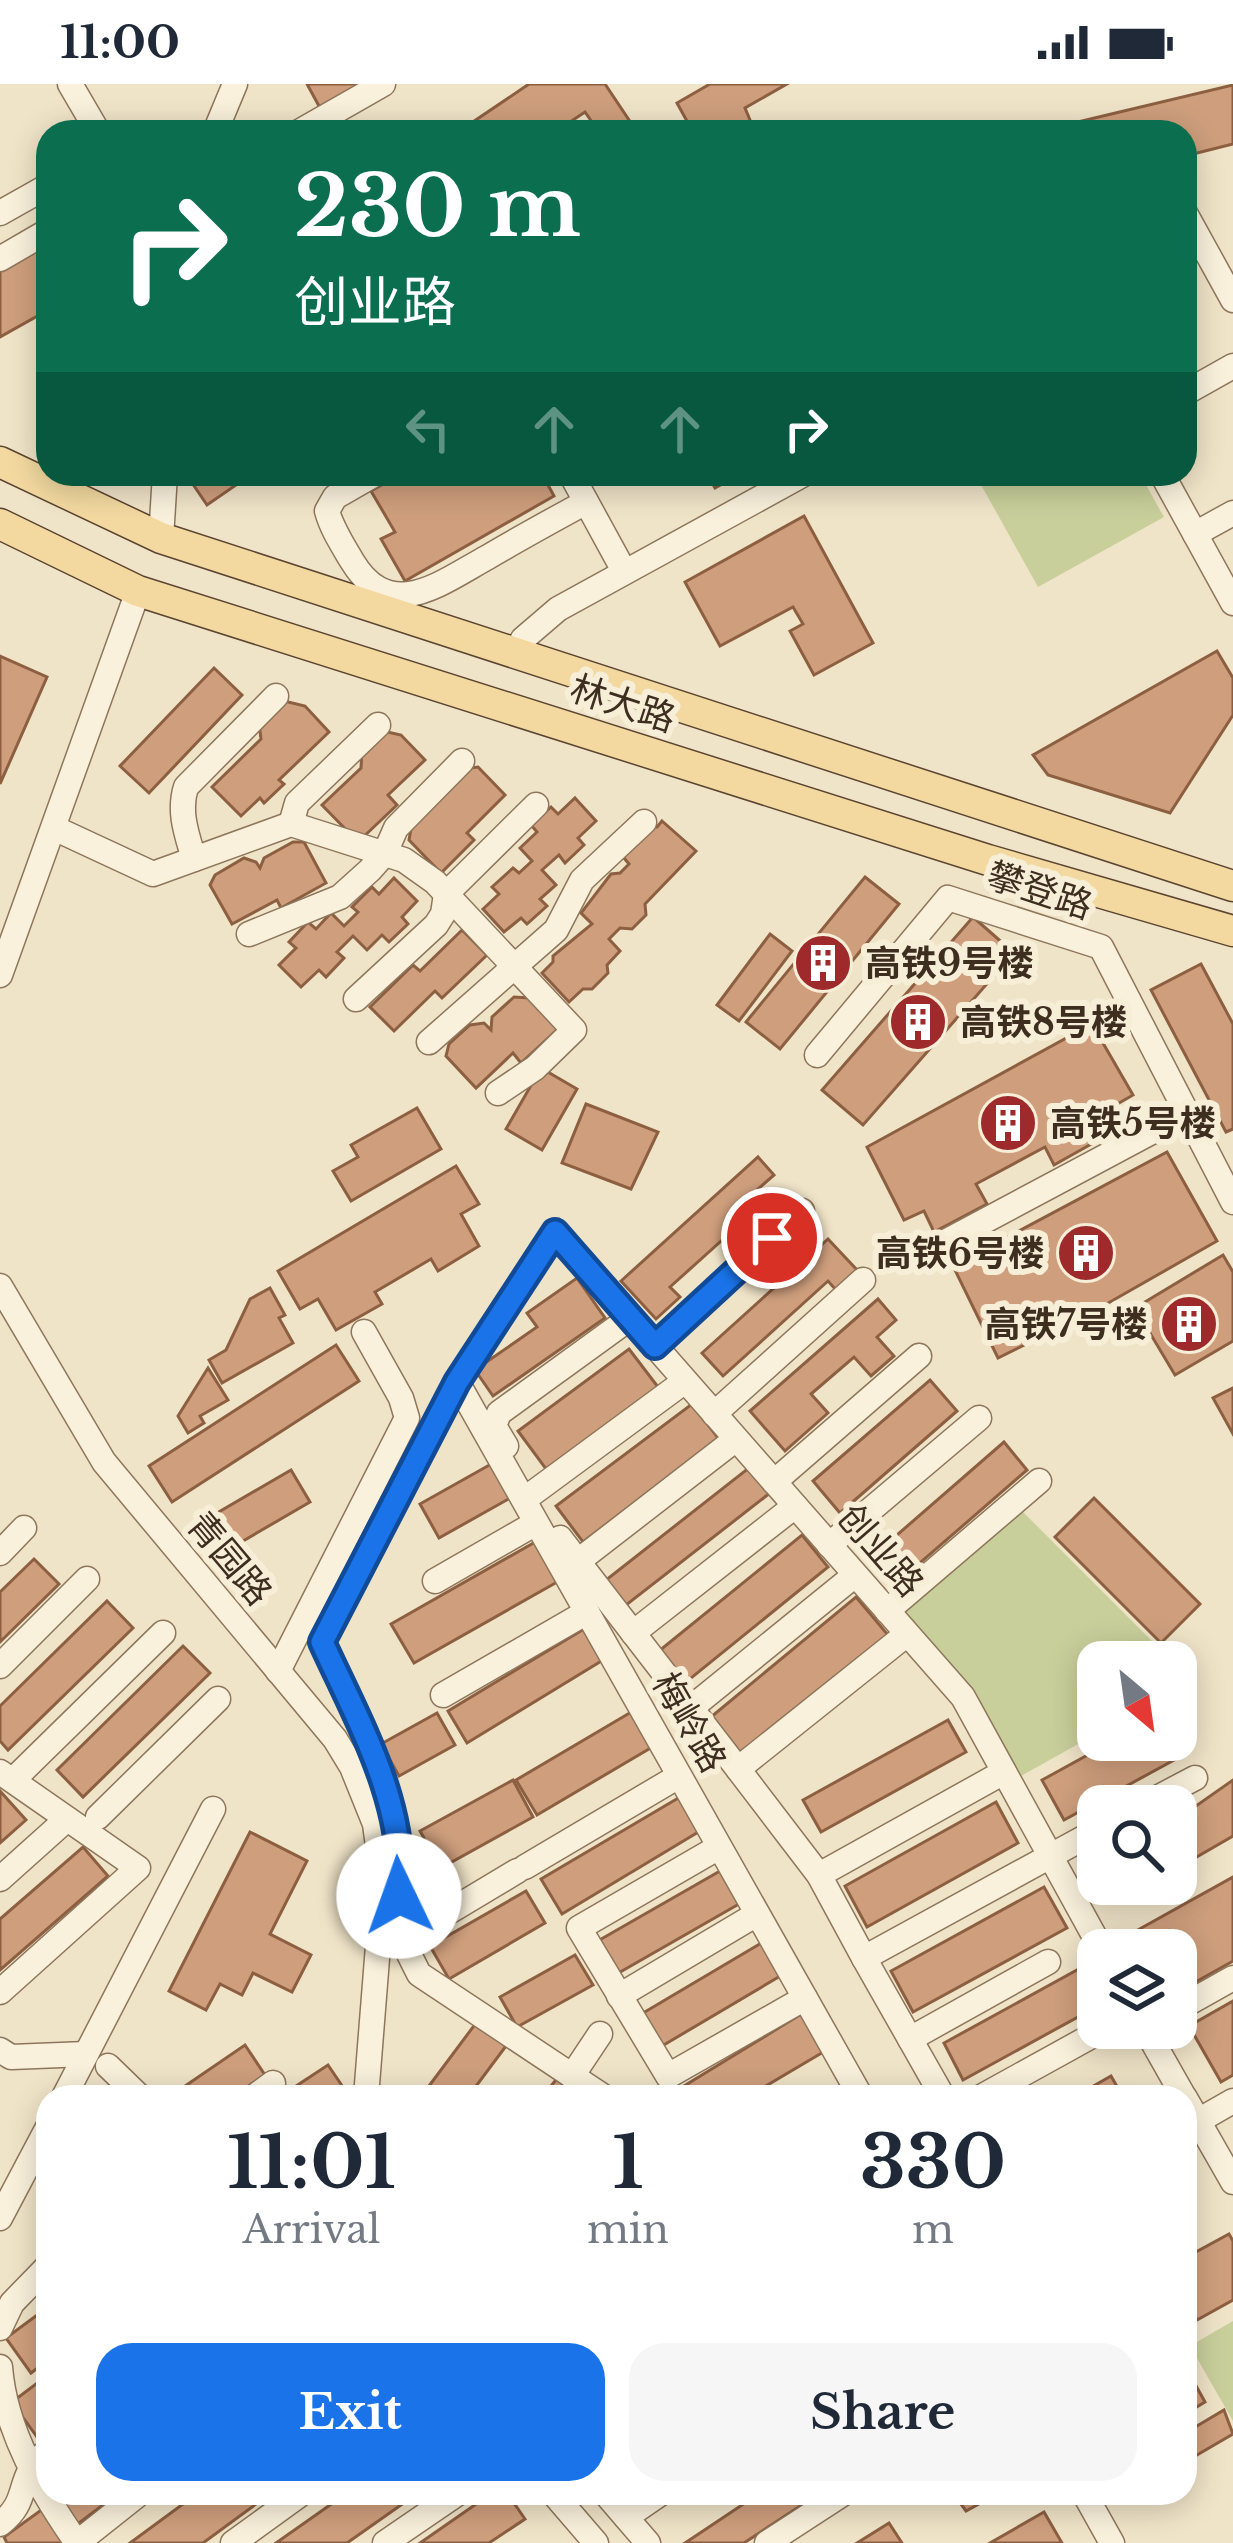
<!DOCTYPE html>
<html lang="en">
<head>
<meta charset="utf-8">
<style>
  :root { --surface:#fff; --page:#f6f6f7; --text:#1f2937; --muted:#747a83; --accent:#1a73e8 }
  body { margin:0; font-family:"Libre Baskerville","Noto Sans SC",serif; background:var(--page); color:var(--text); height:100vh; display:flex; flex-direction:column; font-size:45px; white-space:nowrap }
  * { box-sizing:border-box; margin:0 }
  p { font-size:39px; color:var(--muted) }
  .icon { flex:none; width:66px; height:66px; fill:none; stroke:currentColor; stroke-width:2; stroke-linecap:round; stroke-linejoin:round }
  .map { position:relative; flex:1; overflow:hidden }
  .panel { position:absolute; left:36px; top:2001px; width:1161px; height:420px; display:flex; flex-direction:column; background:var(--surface); border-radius:36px; box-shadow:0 6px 30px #0003 }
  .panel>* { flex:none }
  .top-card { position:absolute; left:36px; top:36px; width:1161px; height:366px; border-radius:36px; box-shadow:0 6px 30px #0003; background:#0b6e4f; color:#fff; overflow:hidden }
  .needle { width:78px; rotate:151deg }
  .tools { position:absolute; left:1077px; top:1557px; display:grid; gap:24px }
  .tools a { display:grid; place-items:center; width:120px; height:120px; border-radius:24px; background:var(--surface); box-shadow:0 6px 30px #0003; font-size:60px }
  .pin { position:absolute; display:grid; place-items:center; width:102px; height:102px; color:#fff; margin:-51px; border:6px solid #fff; border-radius:50%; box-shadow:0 3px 12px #0007 }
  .me { position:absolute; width:132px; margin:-66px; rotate:357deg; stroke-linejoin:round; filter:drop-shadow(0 0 9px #0008) }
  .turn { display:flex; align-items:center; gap:42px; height:252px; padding:0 60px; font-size:54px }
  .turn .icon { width:156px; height:156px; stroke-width:2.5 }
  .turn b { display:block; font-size:84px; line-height:102px }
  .lanes { display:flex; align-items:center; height:114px; padding:0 60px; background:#0003; justify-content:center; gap:60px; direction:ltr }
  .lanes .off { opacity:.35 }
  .eta { display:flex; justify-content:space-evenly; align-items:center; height:204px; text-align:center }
  .eta b { font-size:72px; font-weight:700; line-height:84px }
  .cta { display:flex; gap:24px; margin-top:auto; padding:24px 60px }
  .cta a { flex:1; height:138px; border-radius:36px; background:var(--accent); color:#fff; font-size:48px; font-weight:700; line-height:138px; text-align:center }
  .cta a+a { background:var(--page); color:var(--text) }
  .status { display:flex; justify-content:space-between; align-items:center; height:84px; padding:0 60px; background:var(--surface); direction:ltr }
  .status svg { height:33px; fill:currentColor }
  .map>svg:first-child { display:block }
  .green { fill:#c9cf9b }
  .building { fill:#cf9f7d; stroke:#8d5f41; stroke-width:3 }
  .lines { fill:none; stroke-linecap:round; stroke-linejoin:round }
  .minor-casing { stroke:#8d765c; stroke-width:27 }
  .major-casing { stroke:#5b4430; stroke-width:33 }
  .minor { stroke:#faf1dc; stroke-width:24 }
  .major { stroke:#f3d9a0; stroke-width:30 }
  .route-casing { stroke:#114b97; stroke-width:30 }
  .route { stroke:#1a73e8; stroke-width:21 }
  .labels { text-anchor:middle; stroke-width:12; stroke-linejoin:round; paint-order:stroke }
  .street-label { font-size:36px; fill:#3d2e20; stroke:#f7eed8 }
  .poi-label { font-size:36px; font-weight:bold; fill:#3d2e20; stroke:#f7eed8; text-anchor:start }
</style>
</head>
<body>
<div class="status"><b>11:00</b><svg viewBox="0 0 49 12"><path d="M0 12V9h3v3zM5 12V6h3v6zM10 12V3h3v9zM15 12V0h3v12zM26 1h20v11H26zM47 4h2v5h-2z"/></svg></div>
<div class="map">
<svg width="1233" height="2459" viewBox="0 0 1233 2459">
  <rect width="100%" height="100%" fill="#f0e4c8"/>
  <g class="green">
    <path d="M975,390H1140L1164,433L1038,503Z"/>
    <path d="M1021,1426L1157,1562L1164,1578H1098V1649L1021,1692L971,1604L903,1530Z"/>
    <path d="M1233,2237V2337L1190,2262Z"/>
  </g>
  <g class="building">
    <path d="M307,0H363L320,24Z"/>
    <path d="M529,0H605L637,48H599L585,28L555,48H458Z"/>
    <path d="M710,0H787L745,24L755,48H693L677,19Z"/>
    <path d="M1233,1V60L1185,72V48L1040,47Z"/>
    <path d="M48,158V226L0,253V185Z"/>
    <path d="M186,390H252L207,421Z"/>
    <path d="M401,390H542L554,412L405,497L381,455L395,448L371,407Z"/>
    <path d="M707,390H740L715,404Z"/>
    <path d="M804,432L873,559L814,591L790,547L803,540L793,523L720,562L685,498Z"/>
    <path d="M1217,567L1233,594V631L1170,729L1048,691L1033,671Z"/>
    <path d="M0,572L47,593L0,700Z"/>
    <path d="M214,584L242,611L149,709L120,682Z"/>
    <path d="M284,617L305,622L329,648L279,696L284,700L264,719L260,714L241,732L212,703L261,655L259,639Z"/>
    <path d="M383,647L401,651L425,676L388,711L397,721L358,758L322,721L361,684L362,666Z"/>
    <path d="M478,683L505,711L467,749L474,756L441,789L409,756L411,745L461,685Z"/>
    <path d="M575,714L596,737L578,754L584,761L565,779L559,771L542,786L556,801L540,815L547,822L527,840L521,834L504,848L483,825L499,810L492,803L513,784L519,789L532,777L520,764L537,748L531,741L551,723L558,730Z"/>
    <path d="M662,737L696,767L645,820L646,831L632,845L620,844L609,855L620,867L607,881L608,889L592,905H583L569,918L542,889L553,878V872L592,840L581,829L611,790L620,789L629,780L624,774L626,763L647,743H657Z"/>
    <path d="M293,758H304L326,799L281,824L277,816L232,840L210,801L215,791L244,774L256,778L260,784L264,774Z"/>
    <path d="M865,793L899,820L780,965L746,938Z"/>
    <path d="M394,794L417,817L402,833L408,840L389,858L382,851L367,866L353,852L337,868L344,874L326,893L319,886L301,903L279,881L296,864L289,858L308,838L316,845L331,829L344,842L358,828L352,823L372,803L379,810Z"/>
    <path d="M973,833L1014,869L863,1041L822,1006Z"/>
    <path d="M462,846L487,871L442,914L435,907L394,947L370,923L413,881L420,887Z"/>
    <path d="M770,850L792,867L739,937L717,921Z"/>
    <path d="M1201,880L1233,940V1045L1226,1048L1151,906Z"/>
    <path d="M514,913L529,914L558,945L521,979L513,969L476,1004L446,972L449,960L470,941L484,939L491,946L492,933Z"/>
    <path d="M1092,940L1133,1011L1100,1030L1111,1049L1054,1081L1045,1063L976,1100L987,1120L934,1148L924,1127L904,1136L867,1063Z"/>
    <path d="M541,984L577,1005L542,1066L506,1045Z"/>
    <path d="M586,1020L658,1048L631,1105L562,1079Z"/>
    <path d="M417,1024L441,1065L351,1117L333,1087L358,1073L351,1061Z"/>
    <path d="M1167,1068L1217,1157L1103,1222L998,1274L953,1182Z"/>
    <path d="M758,1073L774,1091L758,1105L778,1126L770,1133L760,1122L670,1203L680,1213L656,1235L621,1197Z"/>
    <path d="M456,1082L479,1120L461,1130L479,1162L438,1187L431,1175L375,1208L382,1220L336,1246L318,1215L300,1225L278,1187Z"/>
    <path d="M828,1155L858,1187L837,1207L828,1197L723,1292L702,1269Z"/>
    <path d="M1223,1171L1233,1188V1257L1175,1291L1135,1224Z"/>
    <path d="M577,1194L605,1234L493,1312L475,1286L537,1243L527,1229Z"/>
    <path d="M270,1204L285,1231L279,1234L293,1259L222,1299L209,1276L226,1266L250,1215Z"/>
    <path d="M878,1215L896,1236L877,1253L894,1272L871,1292L854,1273L811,1310L828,1329L785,1367L750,1327Z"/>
    <path d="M336,1261L359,1297L172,1418L149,1382Z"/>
    <path d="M629,1265L658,1303L546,1385L518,1347Z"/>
    <path d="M208,1284L228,1316L200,1332L204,1339L188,1349L178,1332Z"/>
    <path d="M930,1296L957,1327L840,1429L813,1397Z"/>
    <path d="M1233,1304V1350L1213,1314Z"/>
    <path d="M692,1320L719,1355L583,1458L556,1422Z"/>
    <path d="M1004,1358L1027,1386L898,1498L874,1471Z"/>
    <path d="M493,1379L512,1413L439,1454L420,1420Z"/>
    <path d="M750,1383L770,1409L621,1525L601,1500Z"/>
    <path d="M291,1386L310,1418L224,1468L205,1436Z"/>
    <path d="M1094,1414L1200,1520L1161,1559L1055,1453Z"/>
    <path d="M802,1451L828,1483L685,1599L659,1567Z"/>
    <path d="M537,1457L559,1497L414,1579L391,1540Z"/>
    <path d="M34,1475L59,1500L0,1558V1508Z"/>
    <path d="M856,1513L888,1551L742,1671L711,1633Z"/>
    <path d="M107,1517L133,1544L8,1666L0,1657V1622Z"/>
    <path d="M584,1545L603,1576L467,1659L448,1627Z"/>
    <path d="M183,1562L210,1589L83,1713L57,1686Z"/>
    <path d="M633,1627L654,1662L537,1731L516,1696Z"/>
    <path d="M437,1629L455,1661L399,1692L381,1660Z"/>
    <path d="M948,1636L966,1668L821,1748L803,1716Z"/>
    <path d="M1176,1650L1187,1669L1064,1736L1042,1696L1115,1656H1176Z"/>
    <path d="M513,1696L533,1733L441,1784L420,1747Z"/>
    <path d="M1233,1696V1752L1188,1778L1176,1758V1736Z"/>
    <path d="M0,1707L26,1736L0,1759Z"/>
    <path d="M680,1713L700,1747L562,1830L541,1795Z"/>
    <path d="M996,1718L1018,1759L867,1843L845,1802Z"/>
    <path d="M250,1748L307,1777L270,1850L311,1871L292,1908L253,1889L242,1911L220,1900L206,1926L169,1907Z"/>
    <path d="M83,1763L108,1792L0,1886V1835Z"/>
    <path d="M720,1787L739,1820L615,1891L596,1858Z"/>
    <path d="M1233,1793V1877L1176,1909V1866H1123L1118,1857Z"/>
    <path d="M1044,1803L1067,1844L913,1928L891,1887Z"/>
    <path d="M526,1807L545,1839L449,1895L430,1862Z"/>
    <path d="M763,1858L782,1891L657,1965L638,1932Z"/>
    <path d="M575,1871L593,1901L517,1943L500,1913Z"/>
    <path d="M1086,1881L1098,1902V1922L963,1996L944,1959Z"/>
    <path d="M1233,1917V1991L1221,1998L1189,1942Z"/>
    <path d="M803,1929L825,1967L747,2013H666Z"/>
    <path d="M476,1939L506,1962L468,2013H427L423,2010Z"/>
    <path d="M245,1961L265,1991L232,2013H169Z"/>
    <path d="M328,1981L347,2009L341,2013H290L287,2008Z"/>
    <path d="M560,1991L580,2008L576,2013H542Z"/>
    <path d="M1111,1992L1123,2013H1074Z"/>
    <path d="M1229,2150L1233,2157V2216L1197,2236L1185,2214V2174Z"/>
    <path d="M48,2223V2276L31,2289L6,2254Z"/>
    <path d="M1185,2282L1205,2318L1185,2330Z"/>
    <path d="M48,2291V2345L37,2353L12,2318Z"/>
    <path d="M1224,2326L1233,2350L1185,2378V2349Z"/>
    <path d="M51,2409H119L75,2442Z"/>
    <path d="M198,2409H271L203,2459H130Z"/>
    <path d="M347,2409H418L347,2459H276Z"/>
    <path d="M492,2409H507L525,2435L489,2459H420Z"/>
    <path d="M760,2409H820L744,2459H685Z"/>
    <path d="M953,2409H999L966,2427Z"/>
    <path d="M44,2424L69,2459H7L4,2453Z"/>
    <path d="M1044,2428L1062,2459H990Z"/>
    <path d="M889,2439L902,2459H857Z"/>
  </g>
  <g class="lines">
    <g class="minor-casing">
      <g id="minor">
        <path d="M70,0L98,48"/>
        <path d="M215,48L235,0"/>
        <path d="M299,48L383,0"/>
        <path d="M0,129L48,102"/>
        <path d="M1185,129L1233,216"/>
        <path d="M0,175L48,147"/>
        <path d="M1185,309L1233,282"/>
        <path d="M375,390L335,413L327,427C332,445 342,460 352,477C390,540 439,500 488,473C520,454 553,436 586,418"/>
        <path d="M571,390L624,487"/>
        <path d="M1162,390L1233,519"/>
        <path d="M1195,450L1233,429"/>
        <path d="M161,454L165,390"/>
        <path d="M515,570L523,555L558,525L804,390"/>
        <path d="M291,740L297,719L378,641"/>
        <path d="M54,744L153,790L291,740L404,776L435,798L574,946L535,984L498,1009"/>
        <path d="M194,775C187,751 178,728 186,703L276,612"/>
        <path d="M249,850L340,813L370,786L385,769L396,744L462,677"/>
        <path d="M0,891L138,507"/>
        <path d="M356,915L436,841L443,830L446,810L536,721"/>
        <path d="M429,958L556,846L582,796L644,738"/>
        <path d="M817,971L948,814L1101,863L1233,1118"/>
        <path d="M945,1158L1187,1029"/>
        <path d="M0,1202L104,1378L335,1655L352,1683L375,1740L383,1799L366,2013"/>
        <path d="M655,1262L802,1127"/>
        <path d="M457,1298L861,2013"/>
        <path d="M714,1330L863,1196"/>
        <path d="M506,1362L494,1342L499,1329L630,1234"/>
        <path d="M774,1398L919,1272"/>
        <path d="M533,1409L685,1297"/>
        <path d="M560,1454L738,1685"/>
        <path d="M829,1461L979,1334"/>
        <path d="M0,1469L24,1444"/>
        <path d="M577,1478L736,1355"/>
        <path d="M435,1497L536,1439"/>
        <path d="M887,1527L1039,1397"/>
        <path d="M633,1549L795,1422"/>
        <path d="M0,1582L87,1495"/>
        <path d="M278,1587L407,1334L401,1314L364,1248"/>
        <path d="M443,1611L587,1528"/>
        <path d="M691,1624L855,1491"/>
        <path d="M0,1688L138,1784L0,1908"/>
        <path d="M13,1696L163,1549"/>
        <path d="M1142,1722L1195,1694"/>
        <path d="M98,1733L218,1615"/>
        <path d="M719,1763L579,1844L668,1992L805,1914"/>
        <path d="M525,1783L679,1692"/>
        <path d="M819,1791L1004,1688"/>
        <path d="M0,1795L67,1735"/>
        <path d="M447,1829L517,1787"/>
        <path d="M864,1874L819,1791L738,1685L907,1550"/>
        <path d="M619,1912L757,1830"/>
        <path d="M1176,1926L1233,1894"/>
        <path d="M1145,1944L1184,2013"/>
        <path d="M910,1955L1048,1878"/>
        <path d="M0,1966L11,1973L86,1970"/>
        <path d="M108,1982L140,2013"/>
        <path d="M572,1992L600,1950"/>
        <path d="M64,2013L213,1725"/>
        <path d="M254,2013L273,1999"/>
        <path d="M604,2013L419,1890L396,1844L402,1780L383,1694L322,1558L457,1298L555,1148L963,1613L1102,1866"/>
        <path d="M943,2013L864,1874L1098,1746"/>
        <path d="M981,2013L1106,1944"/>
        <path d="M1185,2014L1233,2098"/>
        <path d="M1198,2037L1233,2017"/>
        <path d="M0,2134L48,2043"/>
        <path d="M0,2244L12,2219L48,2182"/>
        <path d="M0,2283C5,2347 41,2407 77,2459L140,2409"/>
        <path d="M553,2409L596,2459"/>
        <path d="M605,2409L648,2459"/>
        <path d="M1084,2409L1112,2459"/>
        <path d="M626,2433L661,2409"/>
        <path d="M0,2440C33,2415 13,2393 48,2367"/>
        <path d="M233,2459L302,2409"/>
        <path d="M385,2459L458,2409"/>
        <path d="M767,2459L844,2409"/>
      </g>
    </g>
    <g class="major-casing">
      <g id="major">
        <path d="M0,378L161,454L1233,802"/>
        <path d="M0,440L138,507L988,776L1233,847"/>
      </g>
    </g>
    <use href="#minor" class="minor"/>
    <use href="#major" class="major"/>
  </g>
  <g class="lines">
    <g class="route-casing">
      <path id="route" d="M399,1812C408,1722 358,1637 322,1558L457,1298L555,1148L655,1262L772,1154"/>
    </g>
    <use href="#route" class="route"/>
  </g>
  <defs>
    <g id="building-disc" transform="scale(3)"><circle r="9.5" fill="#9e2a2b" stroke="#f7eed8"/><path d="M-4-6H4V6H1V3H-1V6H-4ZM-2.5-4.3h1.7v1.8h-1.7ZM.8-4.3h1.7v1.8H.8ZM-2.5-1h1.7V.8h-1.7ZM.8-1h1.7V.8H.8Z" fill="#fff"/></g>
  </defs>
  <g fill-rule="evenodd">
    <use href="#building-disc" x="823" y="879"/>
    <use href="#building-disc" x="918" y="938"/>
    <use href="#building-disc" x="1008" y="1039"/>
    <use href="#building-disc" x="1086" y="1169"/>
    <use href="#building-disc" x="1189" y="1240"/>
  </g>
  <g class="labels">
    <g class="street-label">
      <text transform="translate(623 619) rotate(18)" y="13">林大路</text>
      <text transform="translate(1040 806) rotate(18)" y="13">攀登路</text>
      <text transform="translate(881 1466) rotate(49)" y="13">创业路</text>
      <text transform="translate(230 1474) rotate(50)" y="13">青园路</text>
      <text transform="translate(690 1638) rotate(60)" y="13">梅岭路</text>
    </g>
    <g class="poi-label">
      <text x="865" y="892">高铁9号楼</text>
      <text x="960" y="951">高铁8号楼</text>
      <text x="1050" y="1052">高铁5号楼</text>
      <text x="1044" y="1182" text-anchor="end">高铁6号楼</text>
      <text x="1147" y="1253" text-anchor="end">高铁7号楼</text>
    </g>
  </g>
</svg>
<div class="tools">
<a><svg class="needle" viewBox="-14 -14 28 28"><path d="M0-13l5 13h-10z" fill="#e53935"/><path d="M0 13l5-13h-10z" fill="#747a83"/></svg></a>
<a><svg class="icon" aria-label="search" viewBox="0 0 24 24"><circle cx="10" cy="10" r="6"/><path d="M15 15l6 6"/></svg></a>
<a><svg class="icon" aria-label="layers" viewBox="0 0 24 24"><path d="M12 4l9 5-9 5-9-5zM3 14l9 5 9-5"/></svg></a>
</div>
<div class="pin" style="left:772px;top:1154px;background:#d93025"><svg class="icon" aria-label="arrive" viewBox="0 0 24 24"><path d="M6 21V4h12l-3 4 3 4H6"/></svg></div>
<svg class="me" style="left:399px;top:1812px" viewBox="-20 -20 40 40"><circle r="19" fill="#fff"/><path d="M0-13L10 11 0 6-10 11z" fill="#1a73e8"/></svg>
<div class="top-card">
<div class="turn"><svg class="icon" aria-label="right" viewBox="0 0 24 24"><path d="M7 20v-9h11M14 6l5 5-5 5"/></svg><div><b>230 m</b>创业路</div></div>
<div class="lanes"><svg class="icon off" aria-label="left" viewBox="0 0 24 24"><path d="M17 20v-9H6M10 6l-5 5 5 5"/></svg><svg class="icon off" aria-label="ahead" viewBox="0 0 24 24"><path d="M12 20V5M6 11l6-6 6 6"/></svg><svg class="icon off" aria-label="ahead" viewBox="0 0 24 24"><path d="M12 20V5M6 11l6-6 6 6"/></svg><svg class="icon" aria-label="right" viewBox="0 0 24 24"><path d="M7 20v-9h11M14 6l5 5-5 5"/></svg></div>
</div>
<section class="panel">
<div class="eta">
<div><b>11:01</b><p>Arrival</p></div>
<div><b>1</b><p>min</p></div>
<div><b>330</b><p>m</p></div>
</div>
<div class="cta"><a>Exit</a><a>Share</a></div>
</section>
</div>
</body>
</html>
